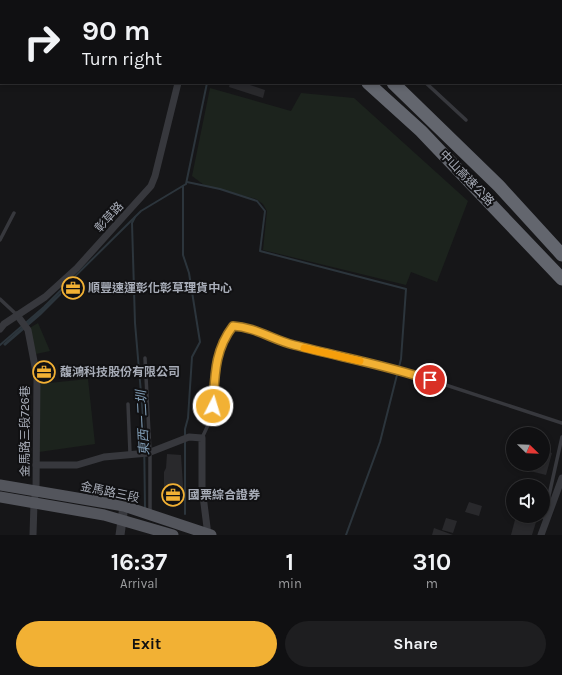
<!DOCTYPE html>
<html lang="en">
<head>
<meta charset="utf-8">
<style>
  :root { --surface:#101012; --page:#1e1e20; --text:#f1f3f6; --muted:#9c9d9f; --line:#303032; --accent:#f2b134 }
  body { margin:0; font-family:Karla,"Noto Sans TC",sans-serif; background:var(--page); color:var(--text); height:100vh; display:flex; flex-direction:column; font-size:15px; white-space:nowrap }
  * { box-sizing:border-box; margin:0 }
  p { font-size:13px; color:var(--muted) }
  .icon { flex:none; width:22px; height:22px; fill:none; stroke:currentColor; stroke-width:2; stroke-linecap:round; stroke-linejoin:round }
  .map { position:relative; height:535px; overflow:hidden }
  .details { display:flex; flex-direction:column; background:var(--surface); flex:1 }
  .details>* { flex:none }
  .guide { position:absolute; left:0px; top:0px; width:562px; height:84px; box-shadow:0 2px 6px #0003,0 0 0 1px var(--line); background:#101012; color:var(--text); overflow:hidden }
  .needle { width:26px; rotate:113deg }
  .fabs { position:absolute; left:506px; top:427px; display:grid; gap:8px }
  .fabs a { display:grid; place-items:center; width:44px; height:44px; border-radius:50%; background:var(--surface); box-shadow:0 2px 6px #0003,0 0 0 1px var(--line); font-size:20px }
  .pin { position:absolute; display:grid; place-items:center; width:34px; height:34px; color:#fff; margin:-17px; border:2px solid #fff; border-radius:50%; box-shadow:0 1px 4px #0007 }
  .me { position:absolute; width:44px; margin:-22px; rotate:5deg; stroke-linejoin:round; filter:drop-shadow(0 0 3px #0008) }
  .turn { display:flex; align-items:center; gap:14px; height:84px; padding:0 16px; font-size:18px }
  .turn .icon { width:52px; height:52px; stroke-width:2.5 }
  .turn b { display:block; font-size:28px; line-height:34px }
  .eta { display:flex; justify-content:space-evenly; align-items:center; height:68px; text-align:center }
  .eta b { font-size:24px; font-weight:700; line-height:28px }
  .action { display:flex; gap:8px; margin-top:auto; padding:8px 16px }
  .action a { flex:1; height:46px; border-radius:24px; background:var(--accent); color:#111; font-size:16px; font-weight:700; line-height:46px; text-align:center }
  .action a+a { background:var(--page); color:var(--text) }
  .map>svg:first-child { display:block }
  .green { fill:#1c231d }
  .water { fill:#2c353c }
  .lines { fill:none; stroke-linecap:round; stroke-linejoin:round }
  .stream { stroke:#2c353c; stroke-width:2 }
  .building { fill:#29292c }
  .service { stroke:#37383d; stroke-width:3.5 }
  .minor { stroke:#37383d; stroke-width:7 }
  .tertiary { stroke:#37383d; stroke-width:9 }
  .primary { stroke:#53555c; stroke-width:11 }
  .motorway { stroke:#63666e; stroke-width:13 }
  .route-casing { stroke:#9d7322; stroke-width:10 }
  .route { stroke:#f2b134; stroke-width:7 }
  .slow { stroke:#f59e0b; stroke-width:7 }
  .labels { text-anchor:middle; stroke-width:4; stroke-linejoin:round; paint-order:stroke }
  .street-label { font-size:12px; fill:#a8adb8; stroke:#111113 }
  .poi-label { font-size:12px; font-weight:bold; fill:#a8adb8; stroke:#111113; text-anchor:start }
  .water-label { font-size:13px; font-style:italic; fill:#7f9bb3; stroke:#111113 }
</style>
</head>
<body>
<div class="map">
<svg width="562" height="535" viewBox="0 0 562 535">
  <rect width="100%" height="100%" fill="#161618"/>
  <g class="green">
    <path d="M210,88L291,111L301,93L354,98L468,201L437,282L411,272L406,285L263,250L267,211L263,204L256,199L204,185L192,176Z"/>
    <path d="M38,323L50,351L36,354L28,329Z"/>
    <path d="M88,379L95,444L39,452V384Z"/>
  </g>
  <path class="water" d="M61,292V295L41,315L5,346L3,344Z"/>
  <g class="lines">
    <g class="stream">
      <path d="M237,1V0"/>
      <path d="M187,182L220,189L257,201L265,211L260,251L406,289L401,359L380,442L346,535"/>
      <path d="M183,186V255L189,273L200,342L192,357L188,418L185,429V514"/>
      <path d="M135,217L132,223L135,323L144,428L145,510"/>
      <path d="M0,345L44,307L141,211L186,184L207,83"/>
    </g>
  </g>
  <g class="building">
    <path d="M230,83H244L265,90L263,98L229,87Z"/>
    <path d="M543,450L552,453L546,475L530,471L532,464H543Z"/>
    <path d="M167,454L181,455L184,501L164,494V472L166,468Z"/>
    <path d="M469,502L482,506L479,516L465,512Z"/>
    <path d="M516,516L537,519L532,535H511Z"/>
    <path d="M446,518L457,521L453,533L442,530Z"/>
    <path d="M434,528L453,535H432Z"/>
  </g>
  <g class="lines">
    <g class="service">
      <path d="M338,0L339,1"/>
      <path d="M426,83L466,120"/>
      <path d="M0,240L14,213"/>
      <path d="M0,299L17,315"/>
      <path d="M145,358L150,452V513"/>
      <path d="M128,404L130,453"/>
      <path d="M202,438L208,425L213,406L217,360L224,338L233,326H246L292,345L400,370L562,423"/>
      <path d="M544,518L562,437"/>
    </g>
    <g class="minor">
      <path d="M201,1L202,0"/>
      <path d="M207,1V0"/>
      <path d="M17,315L28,330L37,377L36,490L34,503L33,535"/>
      <path d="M0,329L4,324L45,297L77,268L151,186L155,176L178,83"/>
      <path d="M36,465H77L104,457L148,453L189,437L202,438V488L208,535"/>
      <path d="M541,535L562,478"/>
    </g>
    <path class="tertiary" d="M120,535L124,506"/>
    <g class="primary">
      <path d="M0,485L124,506L211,535"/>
      <path d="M0,497L104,515L173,535"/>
    </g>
    <g class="motorway">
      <path d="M272,0L273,1"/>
      <path d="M301,0L302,1"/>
      <path d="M368,83L421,131L562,279"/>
      <path d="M393,83L499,186L562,255"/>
    </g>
  </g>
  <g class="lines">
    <g class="route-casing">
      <path id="route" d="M213,406C215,376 214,351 233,326C255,327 273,340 294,345C340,357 386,365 430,380"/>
    </g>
    <use href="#route" class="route"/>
    <path class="slow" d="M304,348L360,361"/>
  </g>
  <defs>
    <g id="office-ring" transform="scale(1.15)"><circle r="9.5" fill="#111113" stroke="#f2b134" stroke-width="1.5"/><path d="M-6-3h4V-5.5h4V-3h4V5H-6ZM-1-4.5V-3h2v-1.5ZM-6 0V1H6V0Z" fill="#f2b134"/></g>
  </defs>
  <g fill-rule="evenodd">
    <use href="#office-ring" x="73" y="288"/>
    <use href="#office-ring" x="44" y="372"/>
    <use href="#office-ring" x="173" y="495"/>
  </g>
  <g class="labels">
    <g class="street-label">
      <text transform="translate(467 178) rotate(46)" y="4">中山高速公路</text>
      <text transform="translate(109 217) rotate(-48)" y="4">彰草路</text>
      <text transform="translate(25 431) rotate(-90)" y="4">金馬路三段726巷</text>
      <text transform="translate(110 492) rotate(12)" y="4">金馬路三段</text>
    </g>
    <g class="poi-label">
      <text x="88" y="292">順豐速運彰化彰草理貨中心</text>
      <text x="60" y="376">馥鴻科技股份有限公司</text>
      <text x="188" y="499">國票綜合證券</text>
    </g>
    <g class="water-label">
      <text transform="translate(142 423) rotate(-93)" y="5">東西一二圳</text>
    </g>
  </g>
</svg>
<div class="fabs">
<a><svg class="needle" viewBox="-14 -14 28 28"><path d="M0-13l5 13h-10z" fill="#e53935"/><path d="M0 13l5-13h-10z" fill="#9c9d9f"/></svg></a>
<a><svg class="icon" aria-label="sound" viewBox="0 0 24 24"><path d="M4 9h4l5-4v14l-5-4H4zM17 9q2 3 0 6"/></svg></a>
</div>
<div class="pin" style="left:430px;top:380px;background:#d93025"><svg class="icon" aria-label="arrive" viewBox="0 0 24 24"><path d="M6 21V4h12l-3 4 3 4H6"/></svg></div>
<svg class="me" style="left:213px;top:406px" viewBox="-20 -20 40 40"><circle r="17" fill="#f2b134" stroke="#fff" stroke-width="3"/><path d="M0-11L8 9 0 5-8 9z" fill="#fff"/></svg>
<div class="guide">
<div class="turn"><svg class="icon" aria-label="right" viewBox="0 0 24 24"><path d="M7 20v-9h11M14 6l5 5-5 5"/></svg><div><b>90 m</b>Turn right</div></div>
</div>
</div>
<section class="details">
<div class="eta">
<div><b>16:37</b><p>Arrival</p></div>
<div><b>1</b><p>min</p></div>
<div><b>310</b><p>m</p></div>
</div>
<div class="action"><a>Exit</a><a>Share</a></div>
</section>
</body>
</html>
